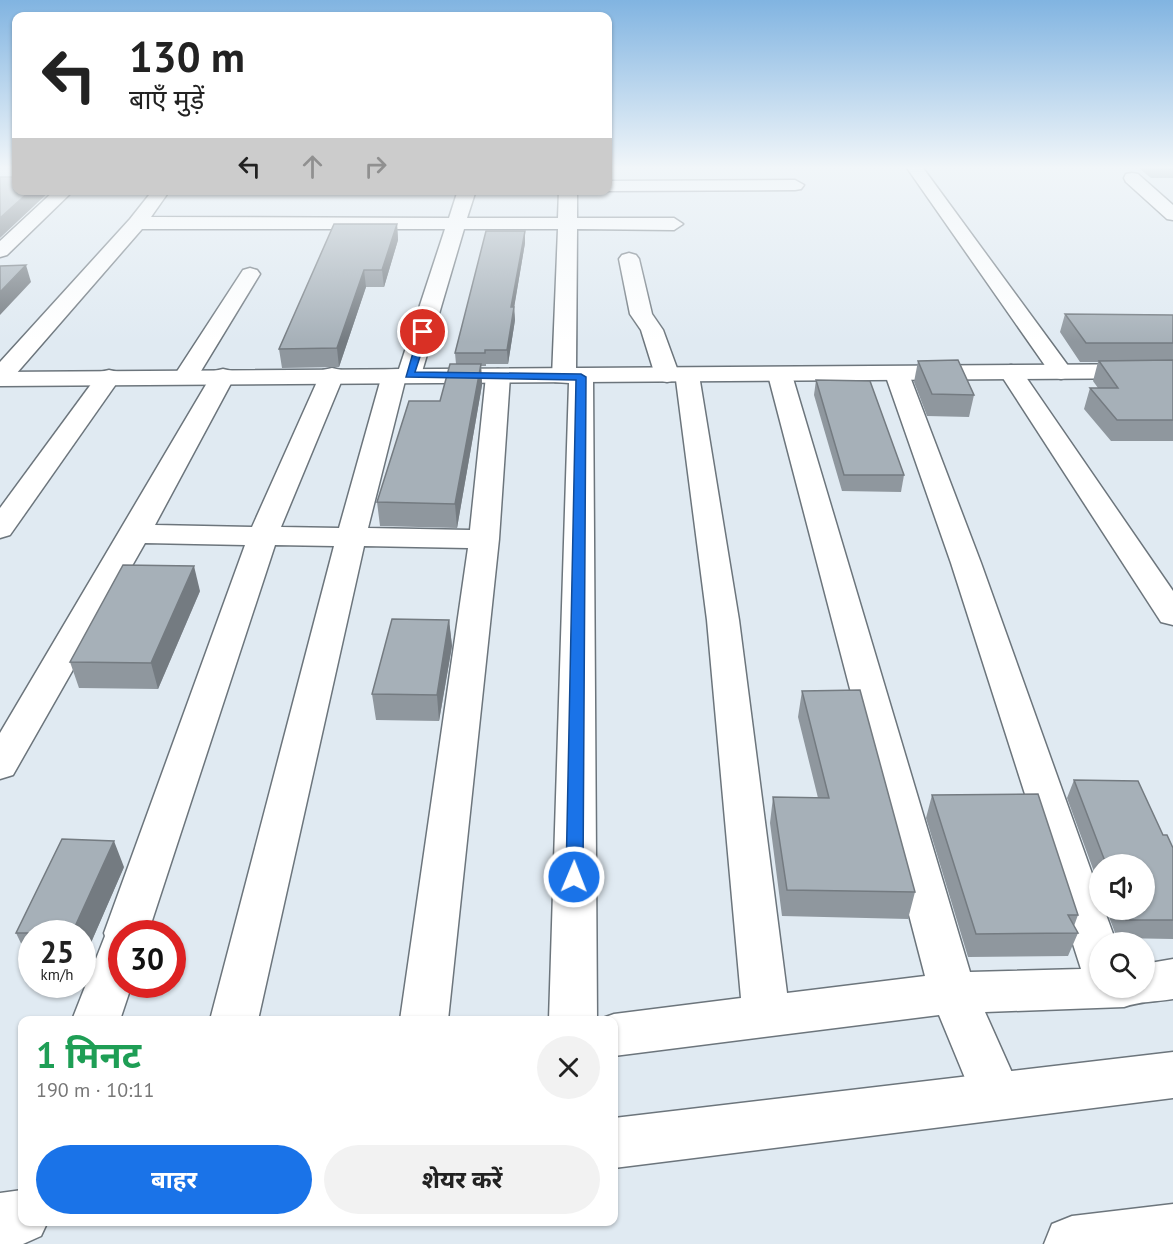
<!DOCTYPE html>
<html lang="hi">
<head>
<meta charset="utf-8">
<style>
  :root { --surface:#fff; --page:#f2f2f2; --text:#222; --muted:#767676; --accent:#1a73e8 }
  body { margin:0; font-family:"PT Sans","Noto Sans Devanagari",sans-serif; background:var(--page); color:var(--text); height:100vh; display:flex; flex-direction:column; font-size:22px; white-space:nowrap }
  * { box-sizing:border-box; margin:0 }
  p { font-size:20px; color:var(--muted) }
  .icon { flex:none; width:33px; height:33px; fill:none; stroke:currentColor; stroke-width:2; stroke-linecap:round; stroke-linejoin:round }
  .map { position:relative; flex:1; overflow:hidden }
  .side { position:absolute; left:18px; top:1016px; width:600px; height:210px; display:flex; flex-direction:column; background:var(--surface); border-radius:12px; box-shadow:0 2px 4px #0004 }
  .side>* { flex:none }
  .banner { position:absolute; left:12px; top:12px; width:600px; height:183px; border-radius:12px; box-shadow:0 2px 4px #0004; background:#fff; color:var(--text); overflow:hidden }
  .buttons { position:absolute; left:1089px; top:854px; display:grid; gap:12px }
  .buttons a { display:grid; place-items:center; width:66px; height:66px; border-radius:50%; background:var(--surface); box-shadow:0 2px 4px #0004; font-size:30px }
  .speed { position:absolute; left:18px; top:920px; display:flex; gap:12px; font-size:30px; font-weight:700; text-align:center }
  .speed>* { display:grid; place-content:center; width:78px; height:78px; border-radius:50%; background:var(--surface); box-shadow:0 2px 4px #0004; line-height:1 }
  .speed small { font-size:15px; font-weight:400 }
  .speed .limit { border:9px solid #d22; background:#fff; color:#111 }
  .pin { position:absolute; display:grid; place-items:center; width:51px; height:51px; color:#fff; margin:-26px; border:3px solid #fff; border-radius:50%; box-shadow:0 2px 6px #0007 }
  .me { position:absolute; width:66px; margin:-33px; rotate:1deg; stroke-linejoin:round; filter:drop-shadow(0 0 4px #0008) }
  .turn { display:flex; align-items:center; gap:21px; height:126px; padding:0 18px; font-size:27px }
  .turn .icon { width:78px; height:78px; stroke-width:2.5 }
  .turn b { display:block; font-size:42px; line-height:51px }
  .lanes { display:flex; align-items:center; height:57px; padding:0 18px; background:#0003; justify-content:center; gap:30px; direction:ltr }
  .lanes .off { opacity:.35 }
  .round { display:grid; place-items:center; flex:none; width:63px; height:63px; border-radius:32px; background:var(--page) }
  .summary { display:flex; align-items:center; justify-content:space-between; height:102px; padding:0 18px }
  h1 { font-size:36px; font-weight:700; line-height:45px; color:#1e9e55 }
  .action { display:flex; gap:12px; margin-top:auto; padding:12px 18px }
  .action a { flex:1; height:69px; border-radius:36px; background:var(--accent); color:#fff; font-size:24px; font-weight:700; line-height:69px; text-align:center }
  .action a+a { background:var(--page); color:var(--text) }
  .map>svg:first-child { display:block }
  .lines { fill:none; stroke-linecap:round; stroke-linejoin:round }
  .street-casing { stroke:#6c757c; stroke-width:3 }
  .secondary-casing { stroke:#6c757c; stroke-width:3 }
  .highway-casing { stroke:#6c757c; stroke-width:3 }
  .street { fill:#fff; fill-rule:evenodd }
  .secondary { fill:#fff; fill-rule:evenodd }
  .highway { fill:#fff; fill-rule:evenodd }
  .wall { fill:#8f979e }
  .shaded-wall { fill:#747b81 }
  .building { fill:#a6b0b8; stroke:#747b81; stroke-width:1.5 }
  .route { fill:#1a73e8; stroke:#114b97; stroke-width:1.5 }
</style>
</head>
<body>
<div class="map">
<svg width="1173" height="1244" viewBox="0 0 1173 1244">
  <rect width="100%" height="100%" fill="#e0eaf2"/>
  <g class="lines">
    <g class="street-casing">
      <g id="street">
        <path d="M907,168H923L1069,367L1073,372L1069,377L1061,379L1053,377Z"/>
        <path d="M1132,173L1138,174L1173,205V220L1167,219L1126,182L1124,178L1126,174Z"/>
        <path d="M795,180L804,185L801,189L795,190L608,191L605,190H608V181Z"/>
        <path d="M55,190H74L7,255L0,257V241Z"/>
        <path d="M153,190H170L151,217L449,218L458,190H476L467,218H558L559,190H577V218H674L683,224L674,230L577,229L576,371L590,372L593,377L597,1020H549L569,383L555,382L552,377L558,229H464L421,375L418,380L405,381L368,528L470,530L486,376L489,371L498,369L507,371L510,376L499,539L448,1020H400L468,548L364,546L258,1020H210L334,546L275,545L148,933H122V984H132L120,1020H72L105,936L104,933L245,545L145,543L13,775L0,779V733L214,371L223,369L232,371L235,376L155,525L252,527L320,375L323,370L332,368L341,370L344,375L281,527L339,528L382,375L385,370L399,369L445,229H142L9,382L0,384V362L130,219Z"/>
        <path d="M629,253L636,255L639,259L652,314L663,330L678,371L687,368L696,370L699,375L739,620L787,993L925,976L768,375L771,370L780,368L789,370L792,375L970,972L1081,969L951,563L885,374L889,369L897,367L905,369L909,374L981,563L1100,896V909H1104L1116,942H1100V987H1144V964L1173,959V999C1156,1002 1140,1001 1124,1007L985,1012L1022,1095L1015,1112L997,1118L979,1112L939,1015L614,1056V1020H597L614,1014L741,998L707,620L676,380L667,382L658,380L655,375L641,330L630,314L619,259L622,255Z"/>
        <path d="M250,268L257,270L260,274L198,376L195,381L186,383L177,381L174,376L243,270Z"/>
        <path d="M1011,365L1019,367L1173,591V625L1161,622L999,372L1003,367Z"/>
        <path d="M109,370L118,372L121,377L10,535L0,538V508L100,372Z"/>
      </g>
    </g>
    <g class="secondary-casing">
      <g id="secondary">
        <path d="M1173,364V378L0,386V372Z"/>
        <path d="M1173,1052V1098L614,1168V1118Z"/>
        <path d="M22,1190V1221H48L41,1236L23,1244H0V1193Z"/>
      </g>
    </g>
    <g class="highway-casing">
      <path id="highway" d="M1173,1204V1244H1044L1052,1224L1072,1216Z"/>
    </g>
    <use href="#street" class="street"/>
    <use href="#secondary" class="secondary"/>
    <use href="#highway" class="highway"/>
  </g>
  <g class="wall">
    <path d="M1139,168H1173V178H1151Z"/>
    <path d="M397,224L398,240L384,287H366L339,367L282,368L279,349Z"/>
    <path d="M525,231V243L514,307L515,320L508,364H486V366H481L482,385L457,528L380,526L377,502L440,401L456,364L455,353Z"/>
    <path d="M1065,314L1173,315V441H1111L1084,409L1090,388H1098L1093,381L1098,362H1080L1060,332Z"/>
    <path d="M918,361L974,395L969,417L927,416L914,382Z"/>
    <path d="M816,380L904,475L901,492L842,491L814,395Z"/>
    <path d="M200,591L158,689L79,688L70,662Z"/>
    <path d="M449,620L452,646L439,721L376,720L372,694Z"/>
    <path d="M802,691L915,892L908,919L782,916L770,823L773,797L818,798L798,717Z"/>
    <path d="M1074,780L1163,835L1173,848V939L1117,938L1106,909H1144V864H1100V888L1067,798Z"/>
    <path d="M932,795L1078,915L1074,926L1078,933L1068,956L968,957L926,818Z"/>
    <path d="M124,867L83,961H82V933H32V960H29L16,933Z"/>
  </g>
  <g class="shaded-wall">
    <path d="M31,190H51L0,238V218Z"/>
    <path d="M397,224L398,240L384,287L382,270Z"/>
    <path d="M525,231V243L512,320L511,307Z"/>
    <path d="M26,265L31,282L0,315V292Z"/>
    <path d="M364,270L366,287L339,367L337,348Z"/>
    <path d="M514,307L515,320L508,364L507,350Z"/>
    <path d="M481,364L482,385L457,528L455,504Z"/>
    <path d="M194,566L200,591L158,689L151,663Z"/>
    <path d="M449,620L452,646L439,721L437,695Z"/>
    <path d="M114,841L124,867L83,961L82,959V933H72Z"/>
  </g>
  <g class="building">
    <path d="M14,168H16V190H31L0,218V177H13Z"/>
    <path d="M1152,168H1173V169H1154Z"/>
    <path d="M334,224H397L382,270H364L337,348L279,349Z"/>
    <path d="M486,231H525L511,307H514L507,350H485V353H455Z"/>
    <path d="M26,265L0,292V266Z"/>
    <path d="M1065,314L1173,315V343H1086Z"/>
    <path d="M958,360L974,395L932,394L918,361Z"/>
    <path d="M1173,360V420H1117L1090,388H1118L1099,361Z"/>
    <path d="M450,364H481L455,504L377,502L409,401H440Z"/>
    <path d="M816,380L870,381L904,475H844Z"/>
    <path d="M123,565L194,566L151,663L70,662Z"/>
    <path d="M392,619L449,620L437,695L372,694Z"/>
    <path d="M860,690L915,892L787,890L773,797L829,798L802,691Z"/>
    <path d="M1074,780L1138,781L1163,835H1167L1173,848V920H1126L1122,909H1144V864H1106Z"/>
    <path d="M1038,794L1078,915H1068L1078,933L976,934L932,795Z"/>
    <path d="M62,839L114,841L72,933H16Z"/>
  </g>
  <linearGradient id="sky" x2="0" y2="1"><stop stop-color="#81b4e1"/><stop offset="0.49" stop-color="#f1f6f9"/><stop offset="1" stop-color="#f1f6f9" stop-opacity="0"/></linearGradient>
  <rect width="1173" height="342" fill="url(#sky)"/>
  <path class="route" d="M423,329L428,332L415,372L581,374L586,377L583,877L581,882H568L566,877L576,380L406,377L419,332Z"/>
</svg>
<div class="buttons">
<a><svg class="icon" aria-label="sound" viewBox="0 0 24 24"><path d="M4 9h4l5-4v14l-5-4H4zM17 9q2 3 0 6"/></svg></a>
<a><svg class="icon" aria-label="search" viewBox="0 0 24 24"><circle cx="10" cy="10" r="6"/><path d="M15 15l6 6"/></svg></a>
</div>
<div class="speed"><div>25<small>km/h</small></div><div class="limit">30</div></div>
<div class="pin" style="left:423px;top:332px;background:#d93025"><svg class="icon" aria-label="arrive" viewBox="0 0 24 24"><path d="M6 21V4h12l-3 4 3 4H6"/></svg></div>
<svg class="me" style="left:574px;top:877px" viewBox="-20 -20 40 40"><circle r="17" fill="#1a73e8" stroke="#fff" stroke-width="3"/><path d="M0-11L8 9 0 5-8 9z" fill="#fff"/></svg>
<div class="banner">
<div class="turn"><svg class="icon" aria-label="left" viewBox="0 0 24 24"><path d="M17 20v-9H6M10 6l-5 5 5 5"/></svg><div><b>130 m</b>बाएँ मुड़ें</div></div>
<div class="lanes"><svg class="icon" aria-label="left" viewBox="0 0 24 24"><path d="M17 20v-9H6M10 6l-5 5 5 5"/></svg><svg class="icon off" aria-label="ahead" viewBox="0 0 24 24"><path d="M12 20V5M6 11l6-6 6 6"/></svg><svg class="icon off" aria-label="right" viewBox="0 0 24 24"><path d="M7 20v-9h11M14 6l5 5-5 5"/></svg></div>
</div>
<section class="side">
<div class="summary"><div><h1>1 मिनट</h1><p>190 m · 10:11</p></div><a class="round"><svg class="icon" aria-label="close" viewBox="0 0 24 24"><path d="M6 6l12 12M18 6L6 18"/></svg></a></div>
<div class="action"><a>बाहर</a><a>शेयर करें</a></div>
</section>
</div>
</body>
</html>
